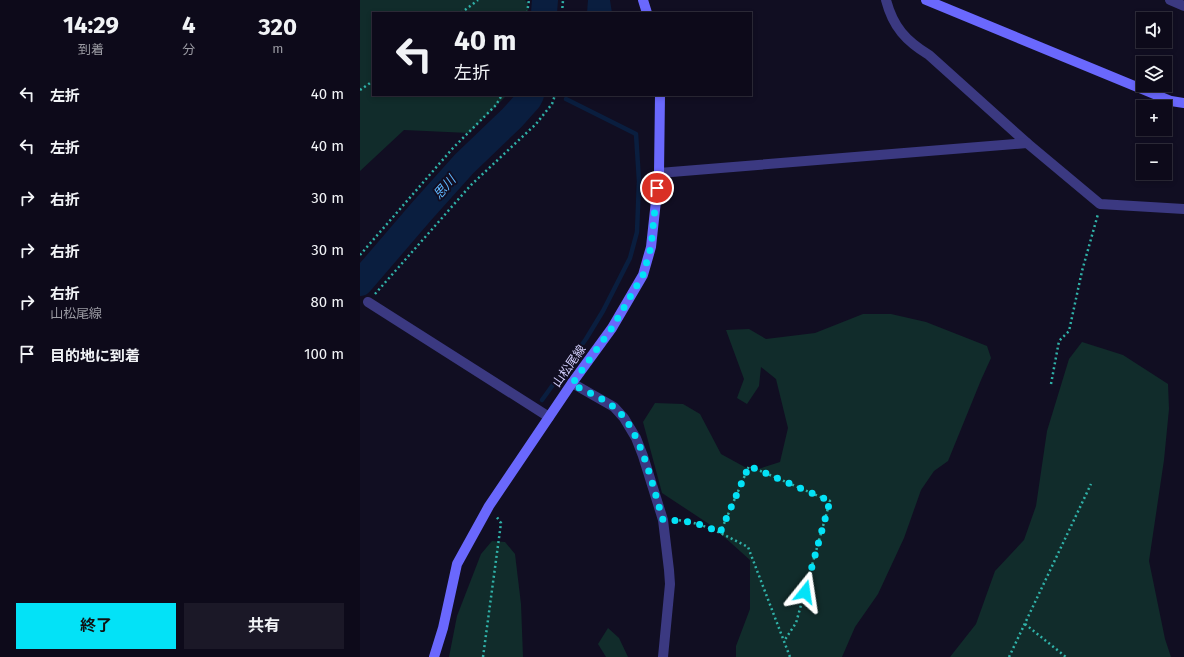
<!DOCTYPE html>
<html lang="ja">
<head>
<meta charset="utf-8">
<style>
  :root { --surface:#0d0a1a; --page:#1b1827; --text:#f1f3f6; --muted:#9a9aa2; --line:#2d2b39; --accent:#03e2f7 }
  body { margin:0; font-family:"Fira Sans","Noto Sans JP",sans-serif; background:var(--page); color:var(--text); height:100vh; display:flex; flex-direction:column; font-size:15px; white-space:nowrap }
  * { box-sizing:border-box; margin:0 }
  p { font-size:13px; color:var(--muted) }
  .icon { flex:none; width:22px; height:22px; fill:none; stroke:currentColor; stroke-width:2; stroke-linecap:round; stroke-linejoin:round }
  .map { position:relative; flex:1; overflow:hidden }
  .details { display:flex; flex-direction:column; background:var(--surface); width:360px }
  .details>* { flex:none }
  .hud { position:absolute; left:12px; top:12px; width:380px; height:84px; border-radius:0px; box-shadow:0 2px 6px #0003,0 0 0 1px var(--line); background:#0d0a1a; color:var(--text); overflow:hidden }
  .controls { position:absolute; left:776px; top:12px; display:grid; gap:8px }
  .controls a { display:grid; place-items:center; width:36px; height:36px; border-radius:0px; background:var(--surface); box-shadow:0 2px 6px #0003,0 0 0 1px var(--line); font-size:20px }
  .pin { position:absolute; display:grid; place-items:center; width:34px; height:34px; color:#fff; margin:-17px; border:2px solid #fff; border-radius:50%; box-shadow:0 1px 4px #0007 }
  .me { position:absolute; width:44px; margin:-22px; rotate:15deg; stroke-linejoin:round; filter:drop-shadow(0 0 3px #0008) }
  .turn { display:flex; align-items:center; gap:14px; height:84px; padding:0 16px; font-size:18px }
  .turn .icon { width:52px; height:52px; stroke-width:2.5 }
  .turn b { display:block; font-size:28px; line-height:34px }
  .eta { display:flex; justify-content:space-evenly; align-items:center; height:68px; text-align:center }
  .eta b { font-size:24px; font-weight:700; line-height:28px }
  .cta { display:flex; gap:8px; margin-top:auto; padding:8px 16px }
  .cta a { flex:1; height:46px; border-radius:0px; background:var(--accent); color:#111; font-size:16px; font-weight:700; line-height:46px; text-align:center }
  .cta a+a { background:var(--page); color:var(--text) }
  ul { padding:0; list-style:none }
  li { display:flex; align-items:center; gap:12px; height:52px; padding:0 16px }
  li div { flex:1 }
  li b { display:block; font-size:15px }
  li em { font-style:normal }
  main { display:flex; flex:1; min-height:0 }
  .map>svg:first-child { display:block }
  .green { fill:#112c2b }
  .water { fill:#0a1e3f }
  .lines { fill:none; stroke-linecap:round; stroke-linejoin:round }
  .stream { stroke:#0a1e3f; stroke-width:4.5 }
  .river { stroke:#0a1e3f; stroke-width:26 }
  .path { stroke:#30b2a9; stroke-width:2.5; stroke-dasharray:2 3; stroke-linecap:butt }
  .street { stroke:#3b3981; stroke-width:10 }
  .secondary { stroke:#6a68fd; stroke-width:10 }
  .route { stroke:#03e2f7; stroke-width:7; stroke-dasharray:0 12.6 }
  .labels { text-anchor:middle; stroke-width:4; stroke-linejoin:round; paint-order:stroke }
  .street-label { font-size:12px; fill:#d4d0fe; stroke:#110e22 }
  .water-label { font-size:13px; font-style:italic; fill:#5fb6fd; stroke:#110e22 }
</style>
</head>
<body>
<main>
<section class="details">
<div class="eta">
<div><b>14:29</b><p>到着</p></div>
<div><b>4</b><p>分</p></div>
<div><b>320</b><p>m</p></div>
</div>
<ul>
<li><svg class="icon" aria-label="left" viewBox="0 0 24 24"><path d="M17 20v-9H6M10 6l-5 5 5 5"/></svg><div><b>左折</b></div><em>40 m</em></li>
<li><svg class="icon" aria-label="left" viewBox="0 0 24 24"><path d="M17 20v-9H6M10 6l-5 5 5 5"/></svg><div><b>左折</b></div><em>40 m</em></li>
<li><svg class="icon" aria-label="right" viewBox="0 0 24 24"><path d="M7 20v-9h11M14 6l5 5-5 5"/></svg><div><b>右折</b></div><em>30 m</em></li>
<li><svg class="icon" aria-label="right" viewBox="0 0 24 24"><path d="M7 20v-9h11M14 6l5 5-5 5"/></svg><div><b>右折</b></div><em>30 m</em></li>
<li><svg class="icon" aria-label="right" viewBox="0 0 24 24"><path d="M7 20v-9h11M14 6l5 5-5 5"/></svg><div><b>右折</b><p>山松尾線</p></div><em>80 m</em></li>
<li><svg class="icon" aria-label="arrive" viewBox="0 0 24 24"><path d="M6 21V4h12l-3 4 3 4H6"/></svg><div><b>目的地に到着</b></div><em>100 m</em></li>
</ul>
<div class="cta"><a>終了</a><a>共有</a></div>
</section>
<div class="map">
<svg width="824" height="657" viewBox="0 0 824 657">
  <rect width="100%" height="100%" fill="#110e22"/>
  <g class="green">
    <path d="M0,0H165L168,3V13H13V95H147L109,133L44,130L0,171Z"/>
    <path d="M503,314H531L566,322L627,346L631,358L621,380L588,461L574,471L561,490L544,538L518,594L495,627L482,657H376V646L390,609V560L352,526L302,493L283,422L295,403L323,404L340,414L361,454L392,471L420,462L428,428L416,379L401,367L399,386L387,404L377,398L384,379L366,330L389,329L406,339L455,333Z"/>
    <path d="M722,342L763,355L808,384L809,409L804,460L789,561L805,639L811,657H590L616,624L635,571L664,540L676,506L687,431L709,359Z"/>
    <path d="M132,541L145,542L155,554L161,604L163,657H89L97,616L121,554Z"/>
    <path d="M248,628L259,638L268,657H246L238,644Z"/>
  </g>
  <path class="water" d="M228,0H250L252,13H227Z"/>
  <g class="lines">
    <path class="stream" d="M182,400L226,339L243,311L270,258L277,232L279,181L276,134L206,99"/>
    <g class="river">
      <path d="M184,13L185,0"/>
      <path d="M0,283L61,212L104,164L152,118L169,99L171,95"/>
    </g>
    <g class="path">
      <path d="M101,13L118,0"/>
      <path d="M167,13L169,0"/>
      <path d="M202,13L203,0"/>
      <path d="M0,90L13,81"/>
      <path d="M0,255L93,148L136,105L142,95"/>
      <path d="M15,294L111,185L176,124L192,104L195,95"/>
      <path d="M691,384L699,341L709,331L722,271L738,214"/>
      <path d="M314,520C341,521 364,535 388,547L430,657"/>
      <path d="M360,533L389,466L470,501L436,623L424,641"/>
      <path d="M665,624L706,657"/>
      <path d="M123,657L141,523L136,516"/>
      <path d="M649,657L731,484"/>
    </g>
    <g class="street">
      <path d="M526,0C533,27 546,41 569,55L667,143L740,204L824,209"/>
      <path d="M810,0L824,6"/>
      <path d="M299,173L667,143"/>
      <path d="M8,302L189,417"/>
      <path d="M212,383L254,407L264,418L276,438L283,456L303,520L309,570L310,584L303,657"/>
    </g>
    <g class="secondary">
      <path d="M283,0L287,13"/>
      <path d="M566,0L811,101L824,103"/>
      <path d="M74,657L83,628L97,564L129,506L212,383L252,328L283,275L291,247L299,173L300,95"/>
    </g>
  </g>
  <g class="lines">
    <path class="route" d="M297,188L291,247L283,275L252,328L212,384C225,391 243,398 255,408C281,429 293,488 303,520C327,521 339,522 360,533L389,466L470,501L445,592"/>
  </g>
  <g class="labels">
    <g class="street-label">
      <text transform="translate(209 366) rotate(-55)" y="4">山松尾線</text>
    </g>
    <g class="water-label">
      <text transform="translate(84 187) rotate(-49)" y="5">思川</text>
    </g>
  </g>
</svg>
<div class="controls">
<a><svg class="icon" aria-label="sound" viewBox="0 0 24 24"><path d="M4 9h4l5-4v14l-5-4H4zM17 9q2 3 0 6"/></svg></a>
<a><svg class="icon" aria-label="layers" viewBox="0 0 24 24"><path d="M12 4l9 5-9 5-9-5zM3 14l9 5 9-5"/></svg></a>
<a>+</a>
<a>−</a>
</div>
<div class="pin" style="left:297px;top:188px;background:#d93025"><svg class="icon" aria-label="arrive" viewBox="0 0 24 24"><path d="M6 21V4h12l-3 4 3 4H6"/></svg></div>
<svg class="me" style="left:445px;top:592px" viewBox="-20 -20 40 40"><path d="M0-17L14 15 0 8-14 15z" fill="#03e2f7" stroke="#fff" stroke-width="4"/></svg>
<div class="hud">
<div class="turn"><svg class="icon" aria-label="left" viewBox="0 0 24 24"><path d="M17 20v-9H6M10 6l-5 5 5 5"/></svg><div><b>40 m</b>左折</div></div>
</div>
</div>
</main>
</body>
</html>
